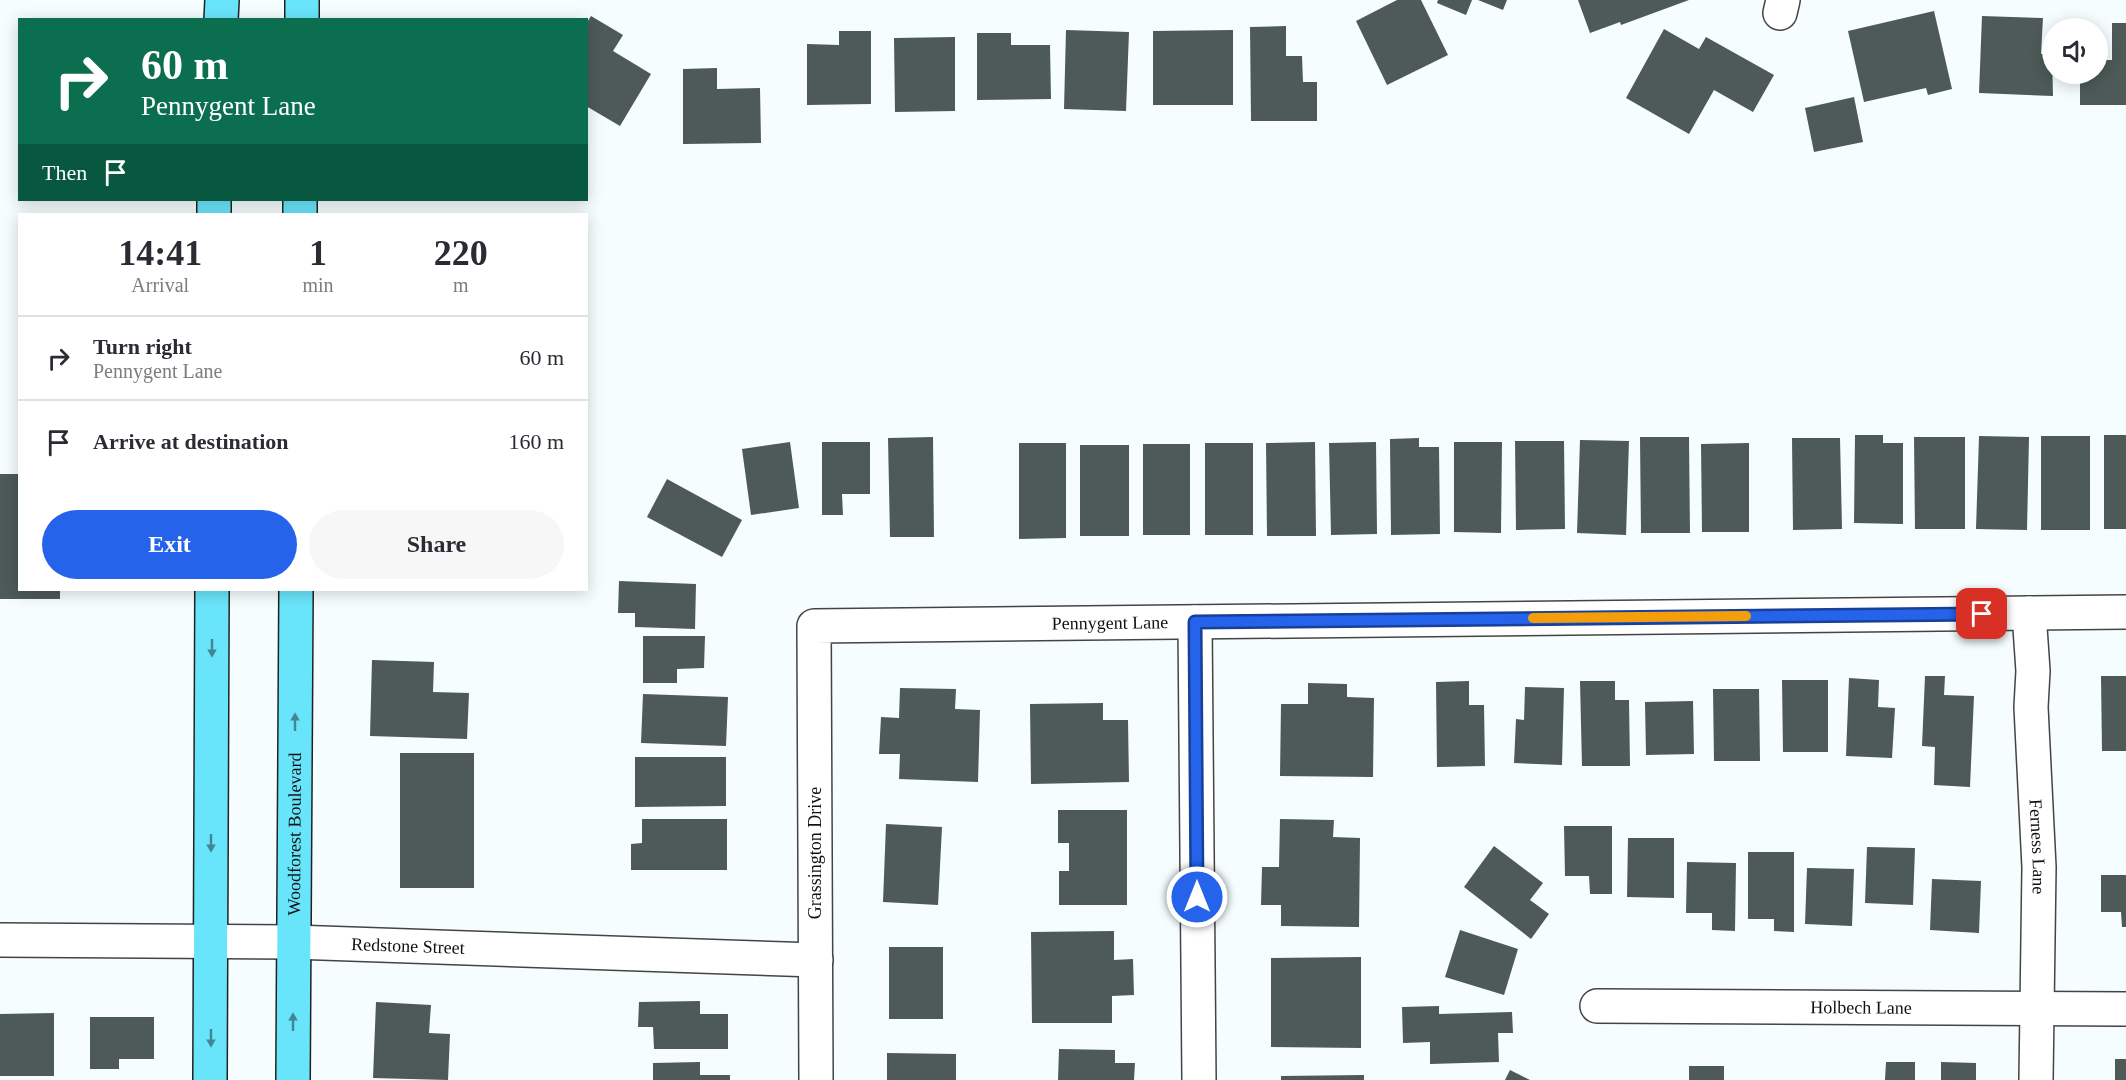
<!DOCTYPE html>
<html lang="en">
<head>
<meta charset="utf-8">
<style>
  :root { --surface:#fff; --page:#f7f7f7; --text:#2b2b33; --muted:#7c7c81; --line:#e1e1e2; --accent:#2563eb }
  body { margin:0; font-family:Georgia,serif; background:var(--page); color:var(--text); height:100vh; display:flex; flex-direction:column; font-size:22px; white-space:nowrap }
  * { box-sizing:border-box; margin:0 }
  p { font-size:20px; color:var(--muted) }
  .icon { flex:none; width:33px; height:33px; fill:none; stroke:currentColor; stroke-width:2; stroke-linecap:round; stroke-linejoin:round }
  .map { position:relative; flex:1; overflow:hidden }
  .panel { position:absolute; left:18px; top:213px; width:570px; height:378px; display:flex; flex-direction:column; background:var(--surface); border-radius:0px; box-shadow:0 3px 15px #0003 }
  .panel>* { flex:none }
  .guide { position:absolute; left:18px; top:18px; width:570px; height:183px; border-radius:0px; box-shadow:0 3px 15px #0003; background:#0b6e4f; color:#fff; overflow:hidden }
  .tools { position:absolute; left:2042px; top:18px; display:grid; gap:12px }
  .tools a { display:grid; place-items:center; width:66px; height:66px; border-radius:50%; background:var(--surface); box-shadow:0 3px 15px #0003; font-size:30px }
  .pin { position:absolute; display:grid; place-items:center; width:51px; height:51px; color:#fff; margin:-26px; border-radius:12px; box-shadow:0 3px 9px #0006 }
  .me { position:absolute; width:66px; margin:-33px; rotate:0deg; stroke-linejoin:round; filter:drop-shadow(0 0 4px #0008) }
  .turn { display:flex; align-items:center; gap:21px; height:126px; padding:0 24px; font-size:27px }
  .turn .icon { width:78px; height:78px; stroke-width:2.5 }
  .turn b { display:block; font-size:42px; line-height:51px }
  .then { display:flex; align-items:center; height:57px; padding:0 24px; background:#0003; gap:12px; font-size:22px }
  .eta { display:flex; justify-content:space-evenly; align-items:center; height:102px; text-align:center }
  .eta b { font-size:36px; font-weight:700; line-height:42px }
  .primary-button { display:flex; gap:12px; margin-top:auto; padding:12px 24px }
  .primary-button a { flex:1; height:69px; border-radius:36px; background:var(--accent); color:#fff; font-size:24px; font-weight:700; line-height:69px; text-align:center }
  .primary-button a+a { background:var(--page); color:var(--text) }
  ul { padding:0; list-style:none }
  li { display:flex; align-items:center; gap:18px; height:84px; padding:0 24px; border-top:2px solid var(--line) }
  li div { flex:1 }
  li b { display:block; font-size:22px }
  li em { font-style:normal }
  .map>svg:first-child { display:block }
  .building { fill:#4d5a57 }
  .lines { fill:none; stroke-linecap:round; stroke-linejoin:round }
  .minor-casing { stroke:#444; stroke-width:36 }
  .major-casing { stroke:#222; stroke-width:36 }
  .minor { stroke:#fff; stroke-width:33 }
  .major { stroke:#69e5fb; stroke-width:33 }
  .oneway { fill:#418692 }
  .route-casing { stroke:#184099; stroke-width:15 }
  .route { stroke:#2563eb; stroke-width:10 }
  .slow { stroke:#f59e0b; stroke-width:10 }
  .labels { text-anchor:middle; stroke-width:6; stroke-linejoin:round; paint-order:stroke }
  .street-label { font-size:18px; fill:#111; stroke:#fff }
</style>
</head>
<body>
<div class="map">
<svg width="2126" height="1080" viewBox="0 0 2126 1080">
  <rect width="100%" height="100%" fill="#f5fdff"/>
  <g class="building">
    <path d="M1397,0H1421L1448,55L1387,85L1356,21Z"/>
    <path d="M1438,0H1472L1466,15L1437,3Z"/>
    <path d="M1478,0H1507L1503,10Z"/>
    <path d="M1578,0H1689L1621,25L1620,22L1590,33Z"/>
    <path d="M1934,11L1952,89L1928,95L1926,88L1864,102L1848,31Z"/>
    <path d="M591,16L623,35L613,51L651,74L620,126L586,106V24Z"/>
    <path d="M1982,16L2043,18L2041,54H2052L2053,96L1979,93Z"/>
    <path d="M2112,23H2126V105H2080V74H2097V60H2112Z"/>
    <path d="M1286,26V56H1302L1303,82H1317V121H1251L1250,27Z"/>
    <path d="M1664,29L1699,49L1706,37L1774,75L1753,112L1714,90L1689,134L1626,98Z"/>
    <path d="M1066,30L1129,32L1126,111L1064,109Z"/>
    <path d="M1233,30V105H1153V31Z"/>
    <path d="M839,31H871V104L807,105V44L839,45Z"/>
    <path d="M977,33H1011V45H1050L1051,99L977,100Z"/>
    <path d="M955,37V111L895,112L894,38Z"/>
    <path d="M717,68V89L760,88L761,143L683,144V69Z"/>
    <path d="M1854,97L1863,142L1814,152L1805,108Z"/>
    <path d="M1855,435H1883V443H1903V524L1854,523Z"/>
    <rect x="2104" y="435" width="22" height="94"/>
    <path d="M1979,436L2029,437L2027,530L1976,529Z"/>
    <rect x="2041" y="436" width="49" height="94"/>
    <path d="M933,437L934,537H890L888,438Z"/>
    <path d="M1640,437H1689L1690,533H1641Z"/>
    <path d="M1914,437H1965V529H1915Z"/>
    <path d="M1419,438V447H1439L1440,534L1391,535L1390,439Z"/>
    <path d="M1792,438H1840L1842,529L1793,530Z"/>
    <path d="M1580,440L1629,441L1626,535L1577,533Z"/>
    <path d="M1515,441H1564L1565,529L1516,530Z"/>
    <path d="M790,442L799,508L751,515L742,449Z"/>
    <path d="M822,442H870V494H842L843,515H822Z"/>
    <path d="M1315,442L1316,536H1267L1266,443Z"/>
    <path d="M1376,442L1377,534L1331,535L1329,443Z"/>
    <path d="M1454,442H1502L1501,533L1454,532Z"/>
    <path d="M1019,443H1066V538L1019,539Z"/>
    <rect x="1205" y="443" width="48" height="92"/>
    <path d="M1749,443V532H1702L1701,444Z"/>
    <rect x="1143" y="444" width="47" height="91"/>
    <rect x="1080" y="445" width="49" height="91"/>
    <path d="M0,474H20V590H60V599H0Z"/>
    <path d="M667,479L742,520L722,557L647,517Z"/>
    <path d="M619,581L696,584L695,629L635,627V613H618Z"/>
    <path d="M643,636H705L704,668L677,669V683H643Z"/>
    <path d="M372,660L434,662L433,692L469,693L467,739L370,736Z"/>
    <path d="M1925,676H1945L1944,695L1974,696L1970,787L1934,785L1935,747L1922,746Z"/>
    <path d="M2101,676H2126V751H2102Z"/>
    <path d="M1849,678L1879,680L1878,707L1895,708L1892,758L1846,756Z"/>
    <path d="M1782,680H1828V752H1783Z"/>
    <path d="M1469,681V705H1484L1485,766L1437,767L1436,682Z"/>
    <path d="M1580,681H1615V700H1629L1630,766H1582Z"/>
    <path d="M1308,683L1347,684V697L1374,698L1373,777L1280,776L1281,704H1308Z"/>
    <path d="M1525,687L1564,688L1562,765L1514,763L1516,719L1524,720Z"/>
    <path d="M900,688L956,689L955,709L980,710L978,782L899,779L900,754H879L881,717L899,718Z"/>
    <path d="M1713,689H1759L1760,761H1714Z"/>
    <path d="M643,694L728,697L726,746L641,743Z"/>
    <path d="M1693,701L1694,754L1646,755L1645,702Z"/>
    <path d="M1103,703V720H1128L1129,782L1031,784L1030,704Z"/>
    <rect x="400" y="753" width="74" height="135"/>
    <path d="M635,757H726V806L635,807Z"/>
    <path d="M1058,810H1127V905H1059V871H1069V843H1058Z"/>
    <path d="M642,819H727V870H631V844L642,843Z"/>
    <path d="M1280,819L1334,820L1333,837L1360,838L1359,927L1281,926V905H1261L1262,867H1279Z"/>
    <path d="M886,824L942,827L938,905L883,902Z"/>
    <path d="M1564,826H1612V894H1590L1589,876H1565Z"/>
    <path d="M1628,838H1674V898L1627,897Z"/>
    <path d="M1494,846L1543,883L1530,900L1549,914L1531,939L1464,887Z"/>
    <path d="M1867,847L1915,848L1913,905L1865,903Z"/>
    <path d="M1748,852H1794V932L1774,931V919H1748Z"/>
    <path d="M1687,862L1736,863L1735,931L1712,930V913H1686Z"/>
    <path d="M1807,868L1854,869L1852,926L1805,924Z"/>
    <path d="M2101,875H2126V927H2122L2121,912H2101Z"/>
    <path d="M1932,879L1981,881L1979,933L1930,930Z"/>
    <path d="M1460,930L1518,949L1504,995L1445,977Z"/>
    <path d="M1114,931V960L1133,959L1134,995L1112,996V1023H1032L1031,932Z"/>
    <rect x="889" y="947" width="54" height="72"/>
    <path d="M1361,957V1048L1271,1047V958Z"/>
    <path d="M700,1001V1014H728V1049H654L653,1027H638L639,1002Z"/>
    <path d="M376,1002L431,1005L429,1033L450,1034L448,1080L373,1078Z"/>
    <path d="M1439,1006V1014L1512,1012L1513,1033H1498L1499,1062L1430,1064V1042L1403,1043L1402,1007Z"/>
    <path d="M54,1013V1076H0V1014Z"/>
    <path d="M90,1017H154V1059H119V1069H90Z"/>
    <path d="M1059,1049L1115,1050V1063H1135L1134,1080H1058Z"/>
    <path d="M887,1053L956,1054V1080H887Z"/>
    <rect x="2115" y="1059" width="11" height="21"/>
    <path d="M700,1062V1075H730V1080H653V1063Z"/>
    <path d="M1886,1062H1915V1080H1885Z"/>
    <path d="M1941,1062L1976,1063V1080H1941Z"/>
    <rect x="1689" y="1066" width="35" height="14"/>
    <path d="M1510,1070L1530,1080H1505Z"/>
    <path d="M1364,1075V1080H1281V1076Z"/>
  </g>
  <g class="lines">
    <g class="minor-casing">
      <g id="minor">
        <path d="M1780,13L1783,0"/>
        <path id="s1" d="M2029,613L2033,671L2031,707L2039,867L2036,1080"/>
        <path d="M1195,622L1199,1080"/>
        <path id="s2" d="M0,940L293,942L816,960"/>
        <path id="s3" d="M1597,1006L2126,1009"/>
        <path id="s4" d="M816,1080L814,626L2126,612"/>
      </g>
    </g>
    <g class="major-casing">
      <g id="major">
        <path d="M221,20L222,0"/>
        <path d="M302,20V0"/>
        <path d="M214,214V200"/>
        <path d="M300,214V200"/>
        <path d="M210,1080L212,590"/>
        <path id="s5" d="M293,1080L296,590"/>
      </g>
    </g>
    <use href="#minor" class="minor"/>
    <use href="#major" class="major"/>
  </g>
  <defs><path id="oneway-solid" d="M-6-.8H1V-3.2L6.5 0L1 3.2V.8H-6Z" transform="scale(1.5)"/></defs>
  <g class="oneway">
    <use href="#oneway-solid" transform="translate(212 648) rotate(90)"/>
    <use href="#oneway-solid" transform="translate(295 722) rotate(-90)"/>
    <use href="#oneway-solid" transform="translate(211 843) rotate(90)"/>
    <use href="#oneway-solid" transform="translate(293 1022) rotate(-90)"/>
    <use href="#oneway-solid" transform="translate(211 1038) rotate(90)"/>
  </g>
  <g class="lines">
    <g class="route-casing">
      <path id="route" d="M1197,897L1195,622L1982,614"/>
    </g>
    <use href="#route" class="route"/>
    <path class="slow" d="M1533,618L1746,616"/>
  </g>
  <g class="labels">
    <g class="street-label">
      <text dy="6" stroke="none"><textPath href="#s4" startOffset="750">Pennygent Lane</textPath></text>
      <text dy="6" stroke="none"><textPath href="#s5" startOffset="246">Woodforest Boulevard</textPath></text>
      <text dy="6" stroke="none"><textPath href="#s1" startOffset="234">Ferness Lane</textPath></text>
      <text transform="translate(815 853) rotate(-90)" y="6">Grassington Drive</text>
      <text dy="6" stroke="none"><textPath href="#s2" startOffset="408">Redstone Street</textPath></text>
      <text dy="6" stroke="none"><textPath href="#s3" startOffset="264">Holbech Lane</textPath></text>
    </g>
  </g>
</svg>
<div class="tools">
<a><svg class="icon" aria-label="sound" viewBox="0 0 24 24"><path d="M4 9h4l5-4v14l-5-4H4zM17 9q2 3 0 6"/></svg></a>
</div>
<div class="pin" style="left:1982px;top:614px;background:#d93025"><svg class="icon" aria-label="arrive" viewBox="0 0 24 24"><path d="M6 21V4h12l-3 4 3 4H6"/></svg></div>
<svg class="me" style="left:1197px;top:897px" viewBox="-20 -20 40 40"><circle r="17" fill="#2563eb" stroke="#fff" stroke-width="3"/><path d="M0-11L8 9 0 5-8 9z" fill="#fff"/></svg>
<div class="guide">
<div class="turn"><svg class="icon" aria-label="right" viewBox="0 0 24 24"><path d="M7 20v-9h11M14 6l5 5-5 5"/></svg><div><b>60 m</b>Pennygent Lane</div></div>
<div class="then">Then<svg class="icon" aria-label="arrive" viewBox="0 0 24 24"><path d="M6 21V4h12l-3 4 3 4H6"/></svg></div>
</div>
<section class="panel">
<div class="eta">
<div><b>14:41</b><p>Arrival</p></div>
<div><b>1</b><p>min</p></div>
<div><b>220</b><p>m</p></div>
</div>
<ul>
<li><svg class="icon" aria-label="right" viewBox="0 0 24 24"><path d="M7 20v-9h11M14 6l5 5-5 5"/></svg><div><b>Turn right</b><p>Pennygent Lane</p></div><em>60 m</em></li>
<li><svg class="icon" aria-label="arrive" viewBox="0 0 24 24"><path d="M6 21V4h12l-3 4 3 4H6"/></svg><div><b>Arrive at destination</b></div><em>160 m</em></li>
</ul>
<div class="primary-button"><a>Exit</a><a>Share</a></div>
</section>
</div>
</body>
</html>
